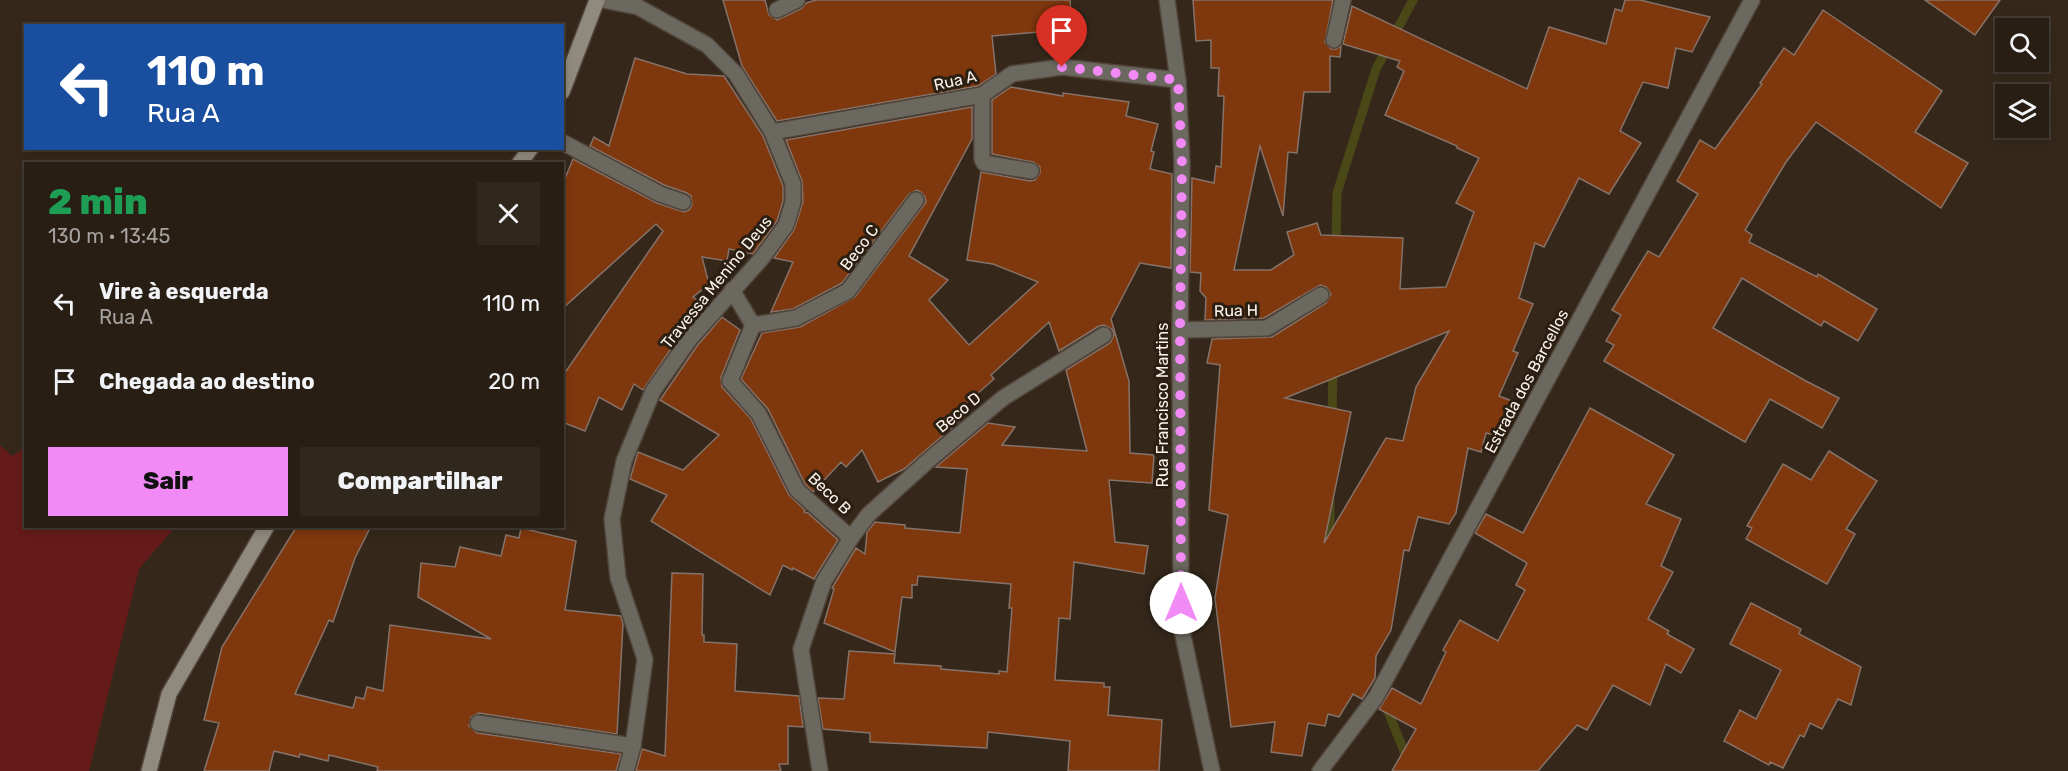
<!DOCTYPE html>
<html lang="pt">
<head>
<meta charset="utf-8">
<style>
  :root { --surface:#281e14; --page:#30271d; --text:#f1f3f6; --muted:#a5a2a0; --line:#443c34; --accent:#f18af4 }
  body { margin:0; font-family:Rubik,sans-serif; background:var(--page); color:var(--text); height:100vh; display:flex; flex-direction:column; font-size:22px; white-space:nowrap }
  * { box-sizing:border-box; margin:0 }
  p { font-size:20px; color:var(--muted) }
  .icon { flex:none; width:33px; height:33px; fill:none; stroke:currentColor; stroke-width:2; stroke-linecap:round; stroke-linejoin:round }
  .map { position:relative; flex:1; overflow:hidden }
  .side { position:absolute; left:24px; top:162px; width:540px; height:366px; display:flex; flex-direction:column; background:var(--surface); border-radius:0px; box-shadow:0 3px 9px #0003,0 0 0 2px var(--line) }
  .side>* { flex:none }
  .top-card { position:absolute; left:24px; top:24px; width:540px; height:126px; border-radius:0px; box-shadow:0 3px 9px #0003,0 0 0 2px var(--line); background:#1a4fa0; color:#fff; overflow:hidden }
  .fabs { position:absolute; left:1995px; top:18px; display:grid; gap:12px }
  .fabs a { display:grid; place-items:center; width:54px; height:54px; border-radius:0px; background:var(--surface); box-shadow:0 3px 9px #0003,0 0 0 2px var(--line); font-size:30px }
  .pin { position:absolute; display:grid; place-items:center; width:51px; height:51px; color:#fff; margin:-62px -26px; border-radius:50% 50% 50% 0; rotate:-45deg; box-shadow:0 0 6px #0007 }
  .pin .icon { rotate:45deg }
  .me { position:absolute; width:66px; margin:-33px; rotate:0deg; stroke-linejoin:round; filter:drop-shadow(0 0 4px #0008) }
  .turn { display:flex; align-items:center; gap:21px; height:126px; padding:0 24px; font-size:27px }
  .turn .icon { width:78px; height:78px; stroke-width:2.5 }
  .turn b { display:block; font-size:42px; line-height:51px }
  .round { display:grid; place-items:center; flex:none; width:63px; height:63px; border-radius:0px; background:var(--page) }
  .head { display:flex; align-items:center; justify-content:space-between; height:102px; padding:0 24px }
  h1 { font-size:36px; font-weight:800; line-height:45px; color:#1e9e55 }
  .button { display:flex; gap:12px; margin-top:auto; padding:12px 24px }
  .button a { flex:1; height:69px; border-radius:0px; background:var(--accent); color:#111; font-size:24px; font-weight:800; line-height:69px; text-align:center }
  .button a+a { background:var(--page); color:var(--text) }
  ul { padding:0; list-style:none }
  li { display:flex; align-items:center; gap:18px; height:78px; padding:0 24px }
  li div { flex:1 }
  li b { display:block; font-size:22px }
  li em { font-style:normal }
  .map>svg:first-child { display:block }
  .green { fill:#651b19 }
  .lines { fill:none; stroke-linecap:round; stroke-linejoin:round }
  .stream { stroke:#4b4818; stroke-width:9 }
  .building { fill:#7f370d; stroke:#867268; stroke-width:1.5; fill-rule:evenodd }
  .service-casing { stroke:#514438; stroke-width:18 }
  .minor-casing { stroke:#514438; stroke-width:18 }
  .secondary-casing { stroke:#514438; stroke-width:18 }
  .service { stroke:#6b6860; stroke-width:15 }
  .minor { stroke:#6b6860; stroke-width:15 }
  .secondary { stroke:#90897d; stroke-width:15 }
  .route { stroke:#f18af4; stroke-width:10; stroke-dasharray:0 18 }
  .labels { text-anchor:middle; stroke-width:6; stroke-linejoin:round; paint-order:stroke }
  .street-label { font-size:16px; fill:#fcf3eb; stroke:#2b1f12 }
</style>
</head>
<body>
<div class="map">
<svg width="2068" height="771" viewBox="0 0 2068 771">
  <rect width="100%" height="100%" fill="#35281b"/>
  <path class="green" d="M0,445L12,456L25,448L26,526L175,527L139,569L89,771H0Z"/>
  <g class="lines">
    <g class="stream">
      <path d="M1336,245L1337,193L1376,69L1413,0"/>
      <path d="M1332,419L1333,367"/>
      <path d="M1330,545V502"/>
      <path d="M1385,704L1412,771"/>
    </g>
  </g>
  <g class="building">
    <path d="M723,0H765L769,15L777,20L801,9L806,3L816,0H1070L1072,29L992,36L996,74L978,86L777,121L742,66Z"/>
    <path d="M1193,0H1333L1325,42L1331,49H1336L1341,46L1340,57L1330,56V92H1304L1297,153L1288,152L1283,216L1260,146L1234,270H1271L1294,255L1287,232L1317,223L1321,235L1403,238L1400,289L1446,287L1474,212L1456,203L1479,158L1457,148V146L1385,115L1404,71L1397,67L1400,61L1343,44L1352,6L1527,89L1549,27L1606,44L1615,9L1622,11L1625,0H1640L1710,17L1692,52L1676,48L1668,88L1643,82L1620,131L1641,143L1609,194L1579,178L1544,247L1535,243L1519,298L1533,304L1513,351L1518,353L1499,396L1512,401L1499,436L1486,433L1481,452L1468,448L1456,513L1449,524L1418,517L1409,551L1404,550L1391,630L1376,656L1375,678L1362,699L1353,694L1339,717L1328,714L1325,726L1308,723L1302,756L1271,752L1275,722L1231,727L1215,598L1228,515L1209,510L1220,365L1207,363L1212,339L1272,337L1326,303L1331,294L1326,287L1320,285L1264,318L1205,320L1206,298L1200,291L1201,273L1190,272L1192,178L1214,183L1216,166L1221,167L1224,96H1218L1219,68H1211V40L1196,41ZM1449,331L1416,387L1403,441L1386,438L1324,543L1351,412L1285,398Z"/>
    <path d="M1925,0H2000L1975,35Z"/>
    <path d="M1823,10L1942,91L1915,132L1968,163L1941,208L1816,122L1786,162L1745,230L1752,235L1749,242L1817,277L1818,274L1877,309L1858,341L1824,321L1821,326L1742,278L1713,328L1804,380L1839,398L1822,428L1770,399L1745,442L1604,361L1614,345L1606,341L1621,315L1612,310L1648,251L1659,257L1698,194L1677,181L1700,140L1715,149L1762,84L1760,83L1784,48L1794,55Z"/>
    <path d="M635,58L687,74L724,76L763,136L783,186V201L777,221L753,254L729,249L727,261L702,257L709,284L693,297L706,306L681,334L643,390L634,384L622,410L599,397L585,431L562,422V377L663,231L656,224L562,309V186L573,159L657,203L684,212L689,210L692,205L691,196L687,193L664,185L590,146L594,137L609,146Z"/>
    <path d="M1011,87L1063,96V93L1129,102L1126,116L1158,124L1151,151L1154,152L1150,169L1172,174L1171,268L1140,263L1111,319L1129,381L1130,453L1154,455L1152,483L1109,480L1115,542L1148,546L1144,574L1074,562L1070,619L1059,618L1055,680L1104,683V687H1110L1108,715L1162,720L1159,771H1068L1070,741L988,732L987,748L870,742V733L823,729L818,698L844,699L849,651L895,654L894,663L941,666V669L999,674V671L1007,672L1012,608H1009L1011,584L918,576L917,585H912V598L902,597L895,652L824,623L834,589L832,588L856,548L865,554L867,532L875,522L905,525V528L960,533L967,469L936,467L988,423L1015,427L1002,445L1087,451L1066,370L1110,343L1114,335L1112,329L1104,325L1099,326L1059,351L1049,322L991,375L994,379L952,416L963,418L904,469L878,482L862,450L846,467L841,462L813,492L805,484L768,409L741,379L762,333L800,327L855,297L926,202L925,197L921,192L917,190L909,194L842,283L793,309L771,312L793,262L774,258L794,230L803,202L802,181L786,140L972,107V139L909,256L948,280L929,300L969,345L1038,282L993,264L967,260L981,172L1030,181L1035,180L1040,173V167L1033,162L992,154V100Z"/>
    <path d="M722,317L740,330L721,377L722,387L751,419L789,495L805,510L804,512L808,513L838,540L814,579L793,568L792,570L783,565L770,595L651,521L667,495L630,479L638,452L683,470L719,435L660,400L697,346Z"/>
    <path d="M1590,408L1674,455L1646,504L1681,519L1661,566L1673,572L1648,619L1669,631L1667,634L1694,649L1681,673L1666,664L1650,705L1613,685L1587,730L1577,725L1538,771H1392L1416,729L1379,709L1392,688L1421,704L1446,652L1443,650L1460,620L1498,641L1525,590L1516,585L1527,563L1475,533L1486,514L1523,533Z"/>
    <path d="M1829,451L1877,481L1846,529L1855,534L1827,584L1746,539L1752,528L1747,526L1783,464L1811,480Z"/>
    <path d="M297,526H371L355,558L333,622L329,620L295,694L353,708L356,697L364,699L367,687L383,691L390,625L491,639L418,597L421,563L455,567L460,547L501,556L506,535L519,538L521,528L576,541L565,610L621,616L623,624L617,734L479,713L471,717L469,726L477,733L621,754L616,771H377L378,767L329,755L328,761L300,754L299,757L274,751L269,771H204L219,723L204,720L222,647Z"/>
    <path d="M672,573L703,574L702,635H704V642L737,644L735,691L799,696L803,727L788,726V764H779L781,771H636L642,749L665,756Z"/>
    <path d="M1751,603L1801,629L1799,634L1861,667L1851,705L1838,699L1822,729L1810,723L1804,737L1800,735L1783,768L1770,762L1769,765L1724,741L1740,710L1756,719L1781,670L1730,644Z"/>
  </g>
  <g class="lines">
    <g class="service-casing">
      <g id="service">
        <path d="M777,10L797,0"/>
        <path d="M1334,40L1343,0"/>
        <path d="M982,95V159L984,163L1031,171"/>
        <path d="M562,142L660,194L683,202"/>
        <path d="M732,290L753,325L730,381L759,414L797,490L851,538L824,581L801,649L820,771"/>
        <path d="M753,325L796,318L848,291L916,200"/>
        <path d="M1180,330L1267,328L1321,295"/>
        <path d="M851,538L868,515L930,459L1003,398L1104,335"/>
        <path d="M478,723L633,746"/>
      </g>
    </g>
    <g class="minor-casing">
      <g id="minor">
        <path d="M603,0L638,7L707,45L736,74L772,132L793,184V202L786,225L762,258L689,340L653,391L624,461L612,519L618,578L645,659L633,746L626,771"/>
        <path d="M1167,0L1178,80L1182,163L1180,330L1181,626L1212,771"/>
        <path d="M772,132L982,95L1012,74L1062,67L1178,80"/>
        <path d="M1320,771L1376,697L1752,0"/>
      </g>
    </g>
    <g class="secondary-casing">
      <g id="secondary">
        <path d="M562,92L597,0"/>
        <path d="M519,164L531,148"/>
        <path d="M149,771L169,694L267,526"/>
      </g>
    </g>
    <use href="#service" class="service"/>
    <use href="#minor" class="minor"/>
    <use href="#secondary" class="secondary"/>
  </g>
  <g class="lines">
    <path class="route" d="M1062,67L1178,80L1182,164L1180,330L1181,603"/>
  </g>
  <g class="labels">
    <g class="street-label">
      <text transform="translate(955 80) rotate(-13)" y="6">Rua A</text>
      <text transform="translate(859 247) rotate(-53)" y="6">Beco C</text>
      <text transform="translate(716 282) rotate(-51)" y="6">Travessa Menino Deus</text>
      <text transform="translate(1236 310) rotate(-1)" y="6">Rua H</text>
      <text transform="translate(1526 381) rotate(-62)" y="6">Estrada dos Barcellos</text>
      <text transform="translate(1162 405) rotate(-90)" y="6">Rua Francisco Martins</text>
      <text transform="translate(958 412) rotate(-40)" y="6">Beco D</text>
      <text transform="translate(830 493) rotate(44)" y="6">Beco B</text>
    </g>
  </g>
</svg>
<div class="fabs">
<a><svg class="icon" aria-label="search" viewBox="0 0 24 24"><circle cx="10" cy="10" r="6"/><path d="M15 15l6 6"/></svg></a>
<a><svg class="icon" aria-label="layers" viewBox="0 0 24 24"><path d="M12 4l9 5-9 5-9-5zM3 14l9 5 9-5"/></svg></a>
</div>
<div class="pin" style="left:1062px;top:67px;background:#d93025"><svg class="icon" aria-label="arrive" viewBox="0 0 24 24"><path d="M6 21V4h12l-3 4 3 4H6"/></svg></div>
<svg class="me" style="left:1181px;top:603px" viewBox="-20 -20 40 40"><circle r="19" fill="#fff"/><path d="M0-13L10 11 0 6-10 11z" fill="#f18af4"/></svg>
<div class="top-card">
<div class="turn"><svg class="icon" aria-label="left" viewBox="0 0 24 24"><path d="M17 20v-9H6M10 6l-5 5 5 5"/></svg><div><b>110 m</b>Rua A</div></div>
</div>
<section class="side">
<div class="head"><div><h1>2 min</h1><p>130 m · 13:45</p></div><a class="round"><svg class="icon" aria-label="close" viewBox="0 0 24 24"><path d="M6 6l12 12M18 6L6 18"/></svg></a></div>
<ul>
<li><svg class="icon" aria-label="left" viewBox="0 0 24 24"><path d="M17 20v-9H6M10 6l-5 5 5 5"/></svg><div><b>Vire à esquerda</b><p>Rua A</p></div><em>110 m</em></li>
<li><svg class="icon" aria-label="arrive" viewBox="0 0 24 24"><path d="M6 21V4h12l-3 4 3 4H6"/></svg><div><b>Chegada ao destino</b></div><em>20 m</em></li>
</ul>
<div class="button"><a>Sair</a><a>Compartilhar</a></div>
</section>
</div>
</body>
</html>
